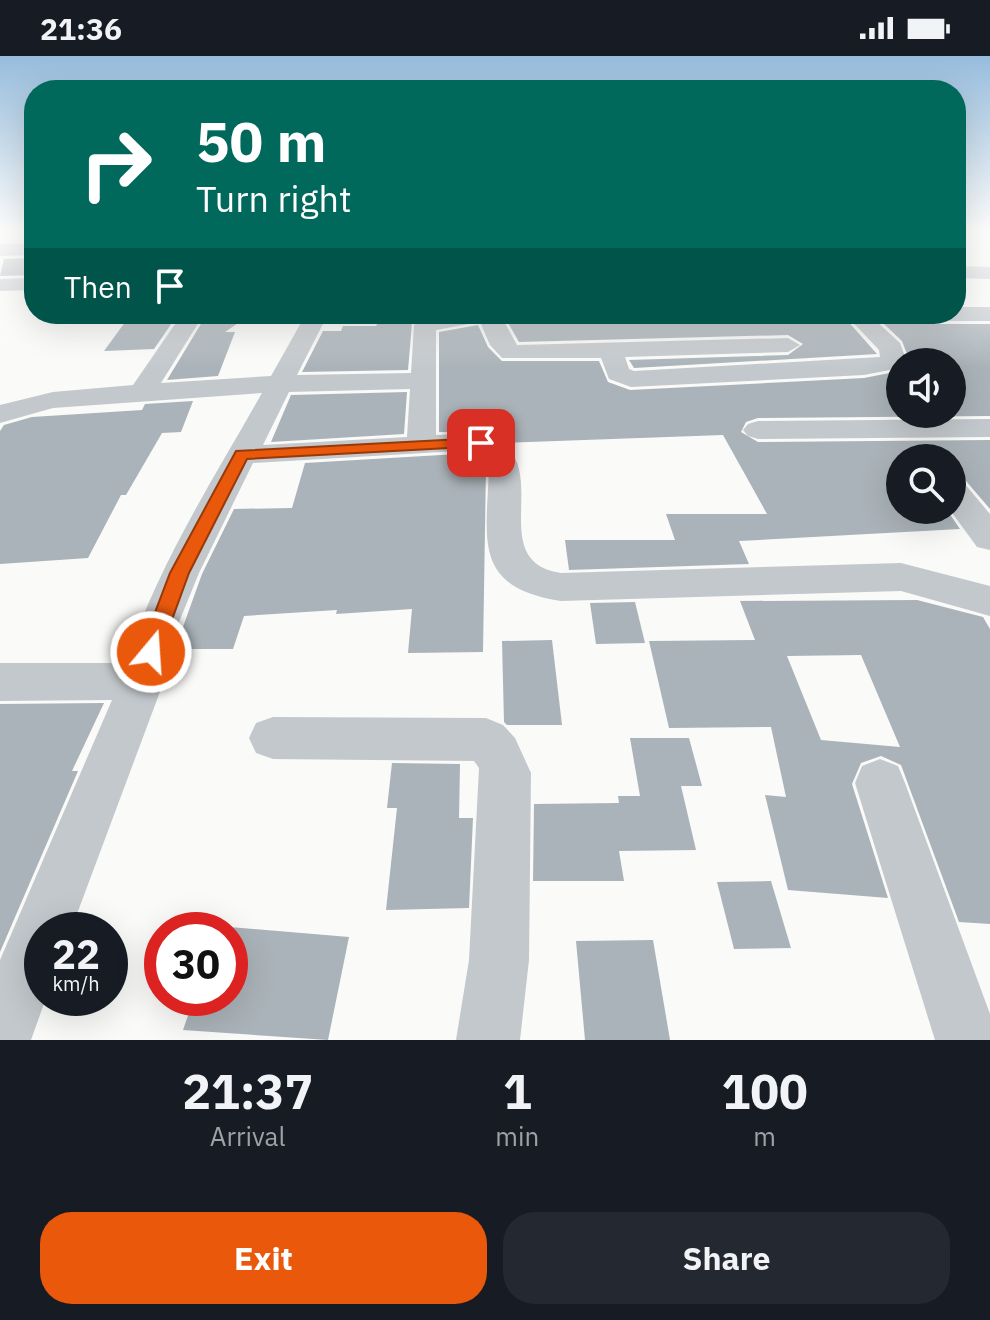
<!DOCTYPE html>
<html lang="en">
<head>
<meta charset="utf-8">
<style>
  :root { --surface:#171b24; --page:#242831; --text:#f1f3f6; --muted:#9ea1a6; --accent:#ea580c }
  body { margin:0; font-family:"IBM Plex Sans",sans-serif; background:var(--page); color:var(--text); height:100vh; display:flex; flex-direction:column; font-size:30px; white-space:nowrap }
  * { box-sizing:border-box; margin:0 }
  p { font-size:26px; color:var(--muted) }
  .icon { flex:none; width:44px; height:44px; fill:none; stroke:currentColor; stroke-width:2; stroke-linecap:round; stroke-linejoin:round }
  .map { position:relative; height:984px; overflow:hidden }
  .sheet { display:flex; flex-direction:column; background:var(--surface); flex:1 }
  .sheet>* { flex:none }
  .guide { position:absolute; left:24px; top:24px; width:942px; height:244px; border-radius:32px; box-shadow:0 8px 32px #0002; background:#00695c; color:#fff; overflow:hidden }
  .buttons { position:absolute; left:886px; top:292px; display:grid; gap:16px }
  .buttons a { display:grid; place-items:center; width:80px; height:80px; border-radius:50%; background:var(--surface); box-shadow:0 8px 32px #0002; font-size:40px }
  .speed { position:absolute; left:24px; top:856px; display:flex; gap:16px; font-size:40px; font-weight:700; text-align:center }
  .speed>* { display:grid; place-content:center; width:104px; height:104px; border-radius:50%; background:var(--surface); box-shadow:0 8px 32px #0002; line-height:1 }
  .speed small { font-size:20px; font-weight:400 }
  .speed .limit { border:12px solid #d22; background:#fff; color:#111 }
  .pin { position:absolute; display:grid; place-items:center; width:68px; height:68px; color:#fff; margin:-34px; border-radius:16px; box-shadow:0 4px 12px #0006 }
  .me { position:absolute; width:88px; margin:-44px; rotate:18deg; stroke-linejoin:round; filter:drop-shadow(0 0 6px #0008) }
  .turn { display:flex; align-items:center; gap:28px; height:168px; padding:0 40px; font-size:36px }
  .turn .icon { width:104px; height:104px; stroke-width:2.5 }
  .turn b { display:block; font-size:56px; line-height:68px }
  .then { display:flex; align-items:center; height:76px; padding:0 40px; background:#0003; gap:16px; font-size:30px }
  .eta { display:flex; justify-content:space-evenly; align-items:center; height:136px; text-align:center }
  .eta b { font-size:48px; font-weight:800; line-height:56px }
  .primary-button { display:flex; gap:16px; margin-top:auto; padding:16px 40px }
  .primary-button a { flex:1; height:92px; border-radius:32px; background:var(--accent); color:#fff; font-size:32px; font-weight:800; line-height:92px; text-align:center }
  .primary-button a+a { background:var(--page); color:var(--text) }
  .status { display:flex; justify-content:space-between; align-items:center; height:56px; padding:0 40px; background:var(--surface); direction:ltr }
  .status svg { height:22px; fill:currentColor }
  .map>svg:first-child { display:block }
  .building { fill:#aab3b9; fill-rule:evenodd }
  .lines { fill:none; stroke-linecap:round; stroke-linejoin:round }
  .minor { fill:#c3c8cc; fill-rule:evenodd }
  .route { fill:#ea580c; stroke:#983908; stroke-width:2 }
</style>
</head>
<body>
<div class="status"><b>21:36</b><svg viewBox="0 0 49 12"><path d="M0 12V9h3v3zM5 12V6h3v6zM10 12V3h3v9zM15 12V0h3v12zM26 1h20v11H26zM47 4h2v5h-2z"/></svg></div>
<div class="map">
<svg width="990" height="984" viewBox="0 0 990 984">
  <rect width="100%" height="100%" fill="#fafaf8"/>
  <g class="building">
    <path d="M34,202V219L0,220L4,203Z"/>
    <path d="M131,258H178L154,293L104,295Z"/>
    <path d="M207,258H251L225,276H235L218,320L167,324Z"/>
    <path d="M503,258H832L837,263L845,262L877,298L634,312L629,304L788,299L803,288L788,279L519,286Z"/>
    <path d="M378,267H412L408,314L302,316L323,275H341L343,270H376Z"/>
    <path d="M884,268H990V360L758,362L746,366L741,376L758,386L990,384V453L966,425L952,421V402H900V454H947L960,473L739,485L749,508L569,514L565,484H675L666,458H767L723,379L503,387L482,377L439,376V276L478,269L488,291L502,305H599L608,326L630,334L864,322L900,315V358H952V306H910L902,285Z"/>
    <path d="M407,336L404,378L271,386L291,339Z"/>
    <path d="M193,345L181,376L162,377L126,439H121L88,502L0,508V375L4,369L32,361L142,354L145,348Z"/>
    <path d="M458,398L478,401L486,411L483,596L408,597L412,553L336,558L337,554L244,560L233,593H175L202,518L234,453L292,452L305,407Z"/>
    <path d="M917,544L983,561L990,573V868L959,866L901,709L881,700L861,707L852,728L888,842L788,834L765,739L786,741L771,671L669,672L649,585L755,584L740,545ZM861,599L900,691L821,684L787,600Z"/>
    <path d="M635,546L645,587L596,588L590,547Z"/>
    <path d="M552,584L562,669H507L504,666L502,585Z"/>
    <path d="M104,647L72,715H78L0,896V648Z"/>
    <path d="M630,682H689L702,730H681L696,794L619,795L624,825H533L534,748L619,747L618,740H640Z"/>
    <path d="M392,707L460,708L459,762H473L469,852L386,854L397,752H387Z"/>
    <path d="M771,825L791,892L734,893L717,826Z"/>
    <path d="M230,871L349,881L328,984L183,974L194,942H230Z"/>
    <path d="M653,884L670,984H585L576,885Z"/>
  </g>
  <g class="lines">
    <g class="minor">
      <path d="M34,187V199L0,200V188Z"/>
      <path d="M956,210L990,211V223L956,222Z"/>
      <path d="M34,222V234L0,235V223Z"/>
      <path d="M956,251H990V265H876L900,287L907,306H900V312L864,319L631,331L609,323L601,302H502L490,289L480,266L436,274V379C591,364 467,504 561,517L901,507L990,530V560L901,535L561,545C471,531 487,483 489,410L480,398L458,395L253,407L199,517L179,566L164,625L71,874H42V942H46L31,984H0V904L112,644L0,645V607H126C157,510 213,424 262,337L53,352L0,367V349L53,336L133,329L182,258H204L161,327L271,320L306,258H328L297,319L411,317L414,269L417,264L449,258H500L517,289L788,282L800,289L788,296L625,301L629,313L634,315L880,301L879,294L845,258H956ZM410,333L407,381L263,389L289,336Z"/>
      <path d="M990,363V381L758,383L748,380L743,374L748,368L758,365Z"/>
      <path d="M952,424L964,427L990,458V494L977,491L950,454Z"/>
      <path d="M273,661L486,662L503,669L515,682L531,717L529,904L520,984H456L469,904L479,712L474,705L273,703L256,697L249,682L256,667Z"/>
      <path d="M880,703L898,710L905,727L990,958V984H935L855,727L862,710Z"/>
    </g>
  </g>
  <linearGradient id="sky" x2="0" y2="1"><stop stop-color="#96bcdc"/><stop offset="0.56" stop-color="#fdfdfc"/><stop offset="1" stop-color="#fdfdfc" stop-opacity="0"/></linearGradient>
  <rect width="990" height="312" fill="url(#sky)"/>
  <path class="route" d="M481,382L486,383V390L247,403L189,517L158,602H143L140,596L170,517L236,395Z"/>
</svg>
<div class="buttons">
<a><svg class="icon" aria-label="sound" viewBox="0 0 24 24"><path d="M4 9h4l5-4v14l-5-4H4zM17 9q2 3 0 6"/></svg></a>
<a><svg class="icon" aria-label="search" viewBox="0 0 24 24"><circle cx="10" cy="10" r="6"/><path d="M15 15l6 6"/></svg></a>
</div>
<div class="speed"><div>22<small>km/h</small></div><div class="limit">30</div></div>
<div class="pin" style="left:481px;top:387px;background:#d93025"><svg class="icon" aria-label="arrive" viewBox="0 0 24 24"><path d="M6 21V4h12l-3 4 3 4H6"/></svg></div>
<svg class="me" style="left:151px;top:596px" viewBox="-20 -20 40 40"><circle r="17" fill="#ea580c" stroke="#fff" stroke-width="3"/><path d="M0-11L8 9 0 5-8 9z" fill="#fff"/></svg>
<div class="guide">
<div class="turn"><svg class="icon" aria-label="right" viewBox="0 0 24 24"><path d="M7 20v-9h11M14 6l5 5-5 5"/></svg><div><b>50 m</b>Turn right</div></div>
<div class="then">Then<svg class="icon" aria-label="arrive" viewBox="0 0 24 24"><path d="M6 21V4h12l-3 4 3 4H6"/></svg></div>
</div>
</div>
<section class="sheet">
<div class="eta">
<div><b>21:37</b><p>Arrival</p></div>
<div><b>1</b><p>min</p></div>
<div><b>100</b><p>m</p></div>
</div>
<div class="primary-button"><a>Exit</a><a>Share</a></div>
</section>
</body>
</html>
